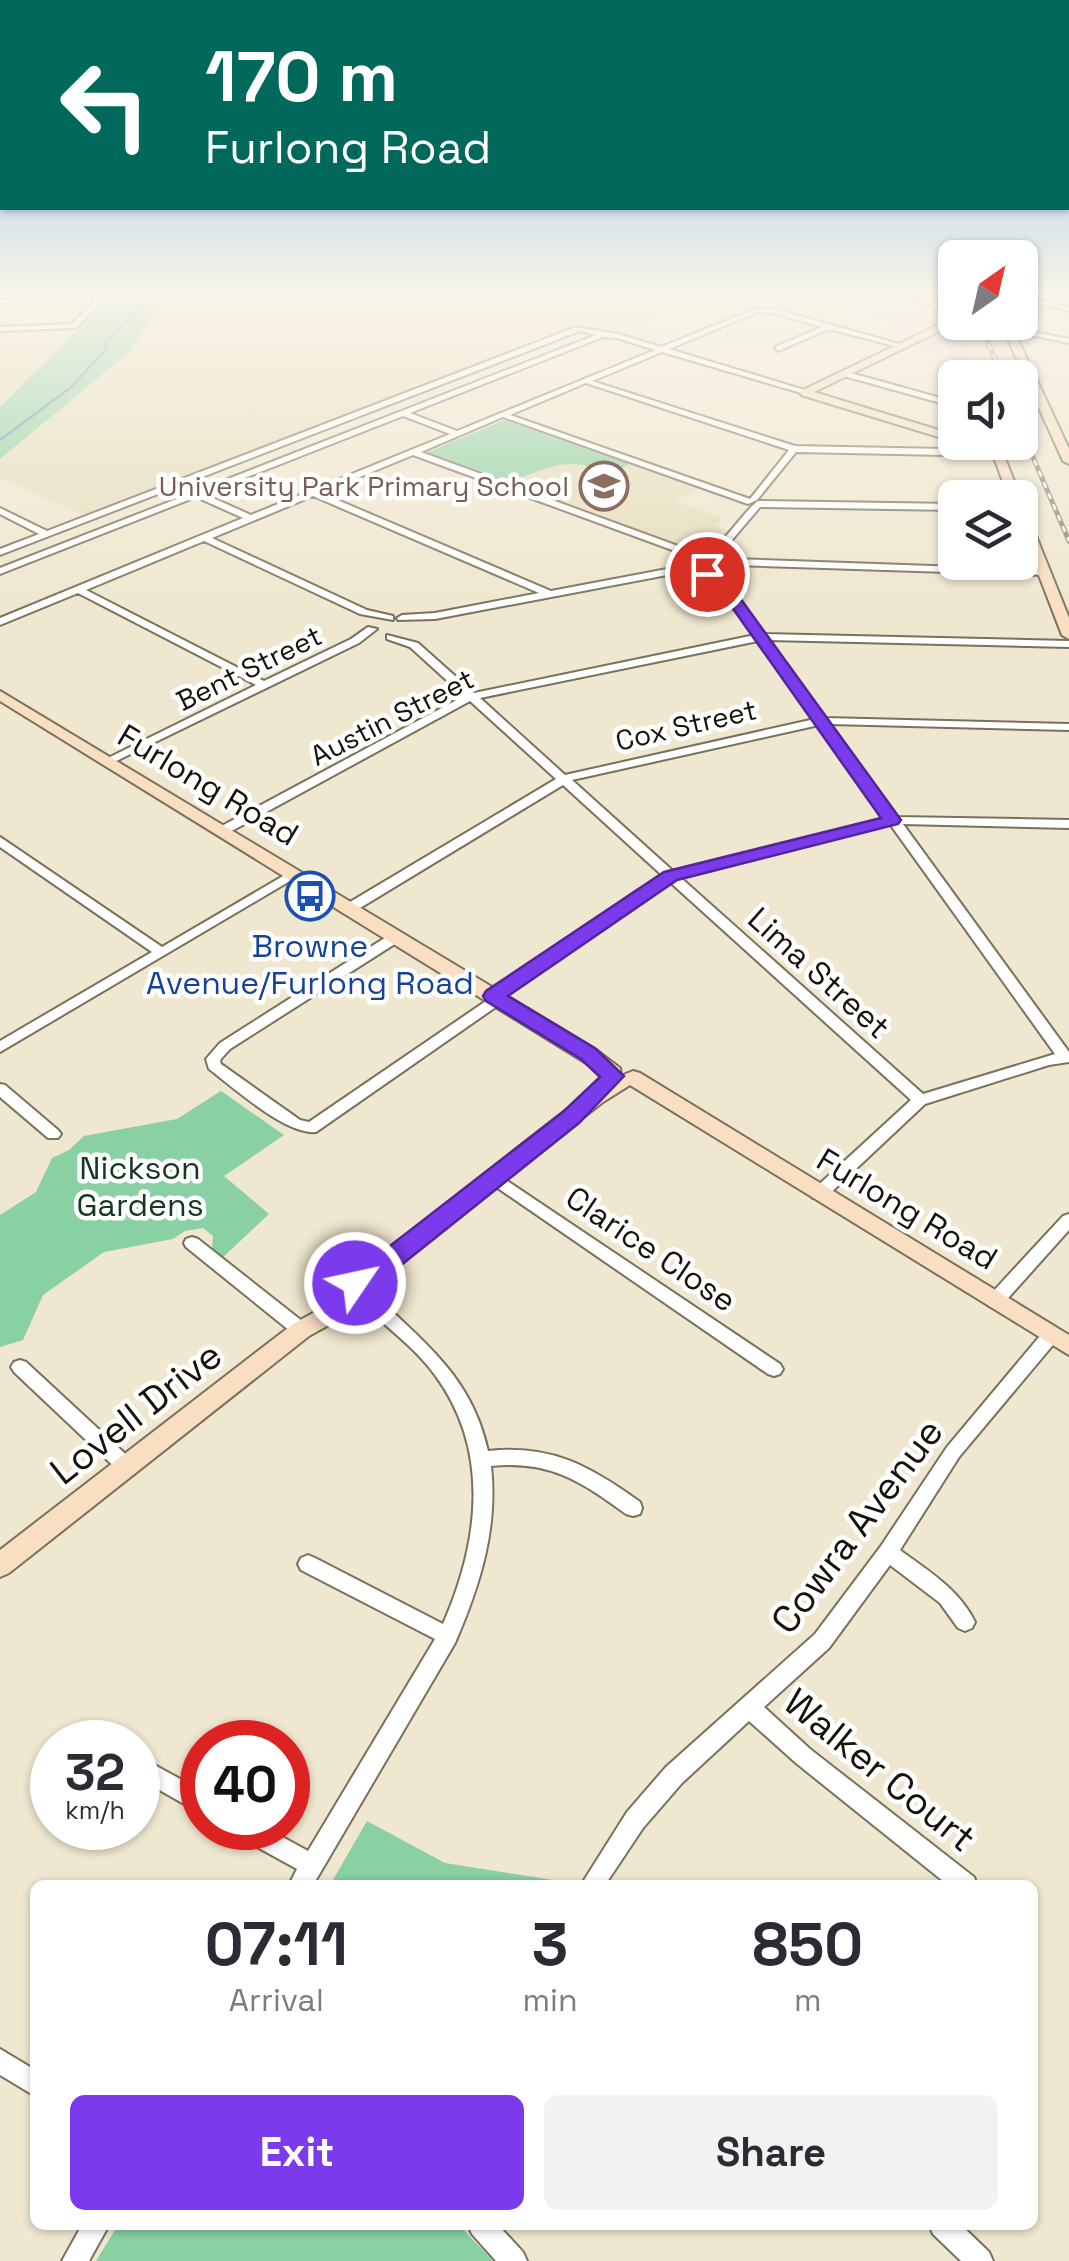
<!DOCTYPE html>
<html lang="en">
<head>
<meta charset="utf-8">
<style>
  :root { --surface:#fff; --page:#f2f2f3; --text:#2b2b33; --muted:#7c7c81; --accent:#7c3aed }
  body { margin:0; font-family:"Space Grotesk",sans-serif; background:var(--page); color:var(--text); height:100vh; display:flex; flex-direction:column; font-size:38px; white-space:nowrap }
  * { box-sizing:border-box; margin:0 }
  p { font-size:32px; color:var(--muted) }
  .icon { flex:none; width:55px; height:55px; fill:none; stroke:currentColor; stroke-width:2; stroke-linecap:round; stroke-linejoin:round }
  .map { position:relative; flex:1; overflow:hidden }
  .panel { position:absolute; left:30px; top:1880px; width:1008px; height:350px; display:flex; flex-direction:column; background:var(--surface); border-radius:15px; box-shadow:0 2px 8px #0004 }
  .panel>* { flex:none }
  .top-card { position:absolute; left:0px; top:0px; width:1070px; height:210px; box-shadow:0 2px 8px #0004; background:#00695c; color:#fff; overflow:hidden }
  .needle { width:65px; rotate:34deg }
  .tools { position:absolute; left:938px; top:240px; display:grid; gap:20px }
  .tools a { display:grid; place-items:center; width:100px; height:100px; border-radius:15px; background:var(--surface); box-shadow:0 2px 8px #0004; font-size:50px }
  .speed { position:absolute; left:30px; top:1720px; display:flex; gap:20px; font-size:50px; font-weight:700; text-align:center }
  .speed>* { display:grid; place-content:center; width:130px; height:130px; border-radius:50%; background:var(--surface); box-shadow:0 2px 8px #0004; line-height:1 }
  .speed small { font-size:25px; font-weight:400 }
  .speed .limit { border:15px solid #d22; background:#fff; color:#111 }
  .pin { position:absolute; display:grid; place-items:center; width:85px; height:85px; color:#fff; margin:-42px; border:5px solid #fff; border-radius:50%; box-shadow:0 2px 10px #0007 }
  .me { position:absolute; width:110px; margin:-55px; rotate:56deg; stroke-linejoin:round; filter:drop-shadow(0 0 8px #0008) }
  .turn { display:flex; align-items:center; gap:35px; height:210px; padding:0 40px; font-size:45px }
  .turn .icon { width:130px; height:130px; stroke-width:2.5 }
  .turn b { display:block; font-size:70px; line-height:85px }
  .eta { display:flex; justify-content:space-evenly; align-items:center; height:170px; text-align:center }
  .eta b { font-size:60px; font-weight:800; line-height:70px }
  .primary-button { display:flex; gap:20px; margin-top:auto; padding:20px 40px }
  .primary-button a { flex:1; height:115px; border-radius:15px; background:var(--accent); color:#fff; font-size:40px; font-weight:800; line-height:115px; text-align:center }
  .primary-button a+a { background:var(--page); color:var(--text) }
  .map>svg:first-child { display:block }
  .commercial { fill:#efd6df }
  .industrial { fill:#f0d6db }
  .built { fill:#e7ddbd }
  .green { fill:#89d0a2 }
  .lines { fill:none; stroke-linecap:round; stroke-linejoin:round }
  .stream { stroke:#6d86b6; stroke-width:2.5 }
  .street-casing { stroke:#78715b; stroke-width:4 }
  .secondary-casing { stroke:#78715b; stroke-width:4 }
  .street { fill:#fff; fill-rule:evenodd }
  .secondary { fill:#fadec2; fill-rule:evenodd }
  .rail-casing { stroke:#8d8776; stroke-width:5 }
  .rail { stroke:#fff; stroke-width:2.5; stroke-dasharray:6; stroke-linecap:butt }
  .route { fill:#7c3aed; stroke:#51269a; stroke-width:2.5 }
  .labels { text-anchor:middle; stroke-width:9; stroke-linejoin:round; paint-order:stroke }
  .far-education-label { font-size:28px; fill:#785e54; stroke:#fff; text-anchor:end }
  .far-street-label { font-size:28px; fill:#16130b; stroke:#fff }
  .street-label { font-size:32px; fill:#16130b; stroke:#fff }
  .transit-label { font-size:32px; fill:#164399; stroke:#fff }
  .park-label { font-size:32px; fill:#133722; stroke:#fff }
  .near-street-label { font-size:38px; fill:#16130b; stroke:#fff }
</style>
</head>
<body>
<div class="map">
<svg width="1069" height="2261" viewBox="0 0 1069 2261">
  <rect width="100%" height="100%" fill="#efe7cf"/>
  <path class="commercial" d="M960,325L978,369L910,350Z"/>
  <path class="industrial" d="M782,296H863L938,316L916,332Z"/>
  <g class="built">
    <path d="M168,296H711L621,333L589,323L82,515L0,477V459L126,355Z"/>
    <path d="M80,331L0,407V333Z"/>
    <path d="M504,420L698,488L675,501L723,518L717,526L723,529L710,547L684,549L428,452Z"/>
  </g>
  <g class="green">
    <path d="M111,296H168L126,355L0,459V407Z"/>
    <path d="M504,420L630,464L603,477C594,472 593,467 583,465C559,460 532,473 510,483L428,452Z"/>
    <path d="M221,1091L284,1135L224,1176L269,1214L221,1259L212,1249L213,1236L203,1228L185,1231L173,1239L104,1252L43,1295L23,1340L0,1347V1215L36,1192L52,1158L69,1150L84,1136L177,1119Z"/>
    <path d="M367,1821L445,1863L553,1880V1885H330Z"/>
    <path d="M118,2225H459L493,2261H96Z"/>
  </g>
  <g class="lines">
    <path class="stream" d="M0,440L70,388L107,349L105,342L152,296"/>
    <g class="street-casing">
      <g id="street">
        <path d="M107,296L76,328L0,331V327L71,324L96,300L0,303V299Z"/>
        <path d="M897,296H909L932,303L928,305Z"/>
        <path d="M1020,296L1069,307V311L1020,298Z"/>
        <path d="M757,308L775,309L906,346L902,348L829,329L778,351L775,347L822,327L772,313L758,312L669,349L808,391V395L662,352L592,381L795,446L996,450L1000,453L996,456L796,452L757,500L748,504L503,417L421,452L697,553C725,549 737,517 758,501L955,504V510L760,507L726,547L717,553L733,559L1047,570L1049,572L1044,575L734,565L733,569L715,575L725,581L764,634L1069,641V647L769,640L825,718L1069,724V730L830,724L897,817L1069,820V828L903,824L1069,1052V1062L1049,1065L925,1104L825,1198H813L811,1194L813,1190L911,1100L671,883L645,897L503,996L505,999L503,1002L316,1132C286,1135 234,1088 209,1069L206,1059L220,1043L391,934H401L403,937L401,940L230,1049L220,1060L221,1064L300,1120L309,1122L489,999L487,996L489,993L637,891L664,877L563,785L355,911H345L344,908L345,905L556,779L470,701L226,834H218V828L464,696L410,647L387,639V635L418,643L474,693L755,635L719,585L696,573L667,575L435,619L398,620L397,618L402,615L435,613L539,593L313,496L212,538L367,610L393,616V620L360,614L204,541L86,590L264,681L351,639L368,627L377,629L359,643L108,765L104,764V760L256,685L78,593L0,625V618L243,518L196,497L0,574V568L596,335L580,331L0,555V549L39,534L0,514V508L47,531L576,327L618,334L661,347ZM603,337L617,338L655,350L457,431L410,413ZM586,383L789,450L750,499L510,415ZM403,416L450,434L251,515L204,494ZM413,455L686,555L680,565L685,568L667,569L551,591L321,493ZM709,557L724,561L725,566L707,571L690,564L693,559ZM758,641L815,719L565,775L480,698ZM819,725L886,818L673,871L572,780ZM890,824L1055,1054L923,1094L681,878Z"/>
        <path d="M1005,326L1069,339V343L1005,330Z"/>
        <path d="M847,372L955,402V407L844,376Z"/>
        <path d="M0,837L162,947L290,872L294,871L300,875L0,1052V1041L152,952L0,847Z"/>
        <path d="M0,1084L5,1085L58,1130L61,1134L58,1138H48L0,1097Z"/>
        <path d="M494,1172L780,1364L783,1369L780,1374L774,1376L768,1374L489,1182L486,1178L489,1174Z"/>
        <path d="M1069,1214V1230L1001,1306L995,1308L989,1306L987,1301L989,1296L1063,1216Z"/>
        <path d="M192,1237L198,1239L307,1325L309,1330L307,1335L301,1337L295,1335L186,1247L184,1243L186,1239Z"/>
        <path d="M364,1289L370,1290C422,1342 471,1374 488,1451C551,1444 590,1466 640,1502L642,1508L640,1514L633,1516L626,1514C581,1481 549,1460 491,1466C498,1529 480,1585 455,1643L313,1885H289L297,1869L237,1836L234,1828H266L308,1851L435,1639L301,1570L298,1564L301,1558L308,1555L315,1558L443,1624C479,1542 491,1451 435,1375C414,1346 383,1325 358,1300L356,1295L358,1290Z"/>
        <path d="M1051,1328L1057,1330L1059,1335L1057,1340L959,1457L900,1550C928,1571 959,1589 975,1622L972,1628L965,1631L958,1628L940,1603L890,1565L829,1648L764,1707L810,1749L974,1877L977,1885H948L796,1763L749,1721L682,1783L643,1828L605,1885H581L627,1812L666,1767L815,1634L881,1546L947,1447L1045,1330Z"/>
        <path d="M20,1360L26,1362L134,1462L137,1468L134,1474L128,1476L122,1474L14,1372L11,1367L14,1362Z"/>
        <path d="M138,1756L202,1791V1814L138,1778Z"/>
        <path d="M0,2049L35,2070V2096L0,2075Z"/>
        <path d="M82,2225H109L89,2261H62Z"/>
        <path d="M468,2225H498L523,2252L527,2261H496L472,2234Z"/>
        <path d="M929,2225H961L989,2252L993,2261H961L933,2234Z"/>
      </g>
    </g>
    <g class="secondary-casing">
      <g id="secondary">
        <path d="M936,296H946L954,317L944,329L814,392L955,435V442L801,395V391L938,325L944,317Z"/>
        <path d="M1000,322H1010L1069,449V464L1063,461Z"/>
        <path d="M963,442H978L1004,456L1021,498L1020,499L1009,498L995,460Z"/>
        <path d="M1020,507L1026,511L1069,618V639L1062,635L1020,526Z"/>
        <path d="M0,691L595,1049L620,1068L621,1076L633,1071L640,1073L1069,1335V1355L630,1085L603,1102L371,1284L374,1295L367,1308L350,1313L309,1336L9,1573L0,1577V1550L293,1324L333,1302L330,1291L337,1278L353,1273L378,1257L589,1092L612,1079L0,701Z"/>
      </g>
    </g>
    <use href="#street" class="street"/>
    <use href="#secondary" class="secondary"/>
    <g class="rail-casing">
      <g id="rail">
        <path d="M979,322L1003,378"/>
        <path d="M1020,427L1069,541"/>
      </g>
    </g>
    <use href="#rail" class="rail"/>
  </g>
  <linearGradient id="sky" x2="0" y2="1"><stop stop-color="#85b6f1"/><stop offset="0.48" stop-color="#f8f4e9"/><stop offset="1" stop-color="#f8f4e9" stop-opacity="0"/></linearGradient>
  <rect width="1069" height="613" fill="url(#sky)"/>
  <path class="route" d="M707,570L727,580L901,820L898,824L677,880L508,996L596,1049L624,1076L579,1123L395,1270L364,1290H346L342,1283L346,1276L377,1256L563,1112L600,1077L581,1059L486,1001L483,996L486,991L664,872L881,818L717,586L700,574Z"/>
  <defs>
    <g id="school-ring" transform="scale(2.5)"><circle r="9.5" fill="#fff" stroke="#8d6e63" stroke-width="1.5"/><path d="M0-5L7-2L0 1L-7-2ZM-4 1L0 2.5L4 1V4Q0 6-4 4Z" fill="#8d6e63"/></g>
    <g id="bus-ring" transform="scale(2.5)"><circle r="9.5" fill="#fff" stroke="#1a4fb4" stroke-width="1.5"/><path d="M-5-6H5V4H4V6H2V4H-2V6H-4V4H-5ZM-3.5-4V0h7V-4ZM-3.5 1.2v1.5H-2V1.2ZM2 1.2v1.5H3.5V1.2Z" fill="#1a4fb4"/></g>
  </defs>
  <g fill-rule="evenodd">
    <use href="#school-ring" x="604" y="486"/>
    <use href="#bus-ring" x="310" y="896"/>
  </g>
  <g class="labels">
    <g class="far-education-label">
      <text x="569" y="496">University Park Primary School</text>
    </g>
    <g class="far-street-label">
      <text transform="translate(249 668) rotate(-26)" y="10">Bent Street</text>
      <text transform="translate(392 717) rotate(-27)" y="10">Austin Street</text>
      <text transform="translate(686 725) rotate(-13)" y="10">Cox Street</text>
    </g>
    <g class="street-label">
      <text transform="translate(208 785) rotate(31)" y="11">Furlong Road</text>
      <text transform="translate(819 973) rotate(42)" y="11">Lima Street</text>
      <text transform="translate(907 1209) rotate(31)" y="11">Furlong Road</text>
      <text transform="translate(651 1249) rotate(34)" y="11">Clarice Close</text>
    </g>
    <g class="transit-label">
      <text x="310" y="957">Browne<tspan x="310" dy="37">Avenue/Furlong Road</tspan></text>
    </g>
    <g class="park-label">
      <text x="140" y="1179">Nickson<tspan x="140" dy="37">Gardens</tspan></text>
    </g>
    <g class="near-street-label">
      <text transform="translate(136 1413) rotate(-38)" y="13">Lovell Drive</text>
      <text transform="translate(857 1526) rotate(-53)" y="13">Cowra Avenue</text>
      <text transform="translate(880 1770) rotate(39)" y="13">Walker Court</text>
    </g>
  </g>
</svg>
<div class="tools">
<a><svg class="needle" viewBox="-14 -14 28 28"><path d="M0-13l5 13h-10z" fill="#e53935"/><path d="M0 13l5-13h-10z" fill="#7c7c81"/></svg></a>
<a><svg class="icon" aria-label="sound" viewBox="0 0 24 24"><path d="M4 9h4l5-4v14l-5-4H4zM17 9q2 3 0 6"/></svg></a>
<a><svg class="icon" aria-label="layers" viewBox="0 0 24 24"><path d="M12 4l9 5-9 5-9-5zM3 14l9 5 9-5"/></svg></a>
</div>
<div class="speed"><div>32<small>km/h</small></div><div class="limit">40</div></div>
<div class="pin" style="left:707px;top:574px;background:#d93025"><svg class="icon" aria-label="arrive" viewBox="0 0 24 24"><path d="M6 21V4h12l-3 4 3 4H6"/></svg></div>
<svg class="me" style="left:355px;top:1283px" viewBox="-20 -20 40 40"><circle r="17" fill="#7c3aed" stroke="#fff" stroke-width="3"/><path d="M0-11L8 9 0 5-8 9z" fill="#fff"/></svg>
<div class="top-card">
<div class="turn"><svg class="icon" aria-label="left" viewBox="0 0 24 24"><path d="M17 20v-9H6M10 6l-5 5 5 5"/></svg><div><b>170 m</b>Furlong Road</div></div>
</div>
<section class="panel">
<div class="eta">
<div><b>07:11</b><p>Arrival</p></div>
<div><b>3</b><p>min</p></div>
<div><b>850</b><p>m</p></div>
</div>
<div class="primary-button"><a>Exit</a><a>Share</a></div>
</section>
</div>
</body>
</html>
